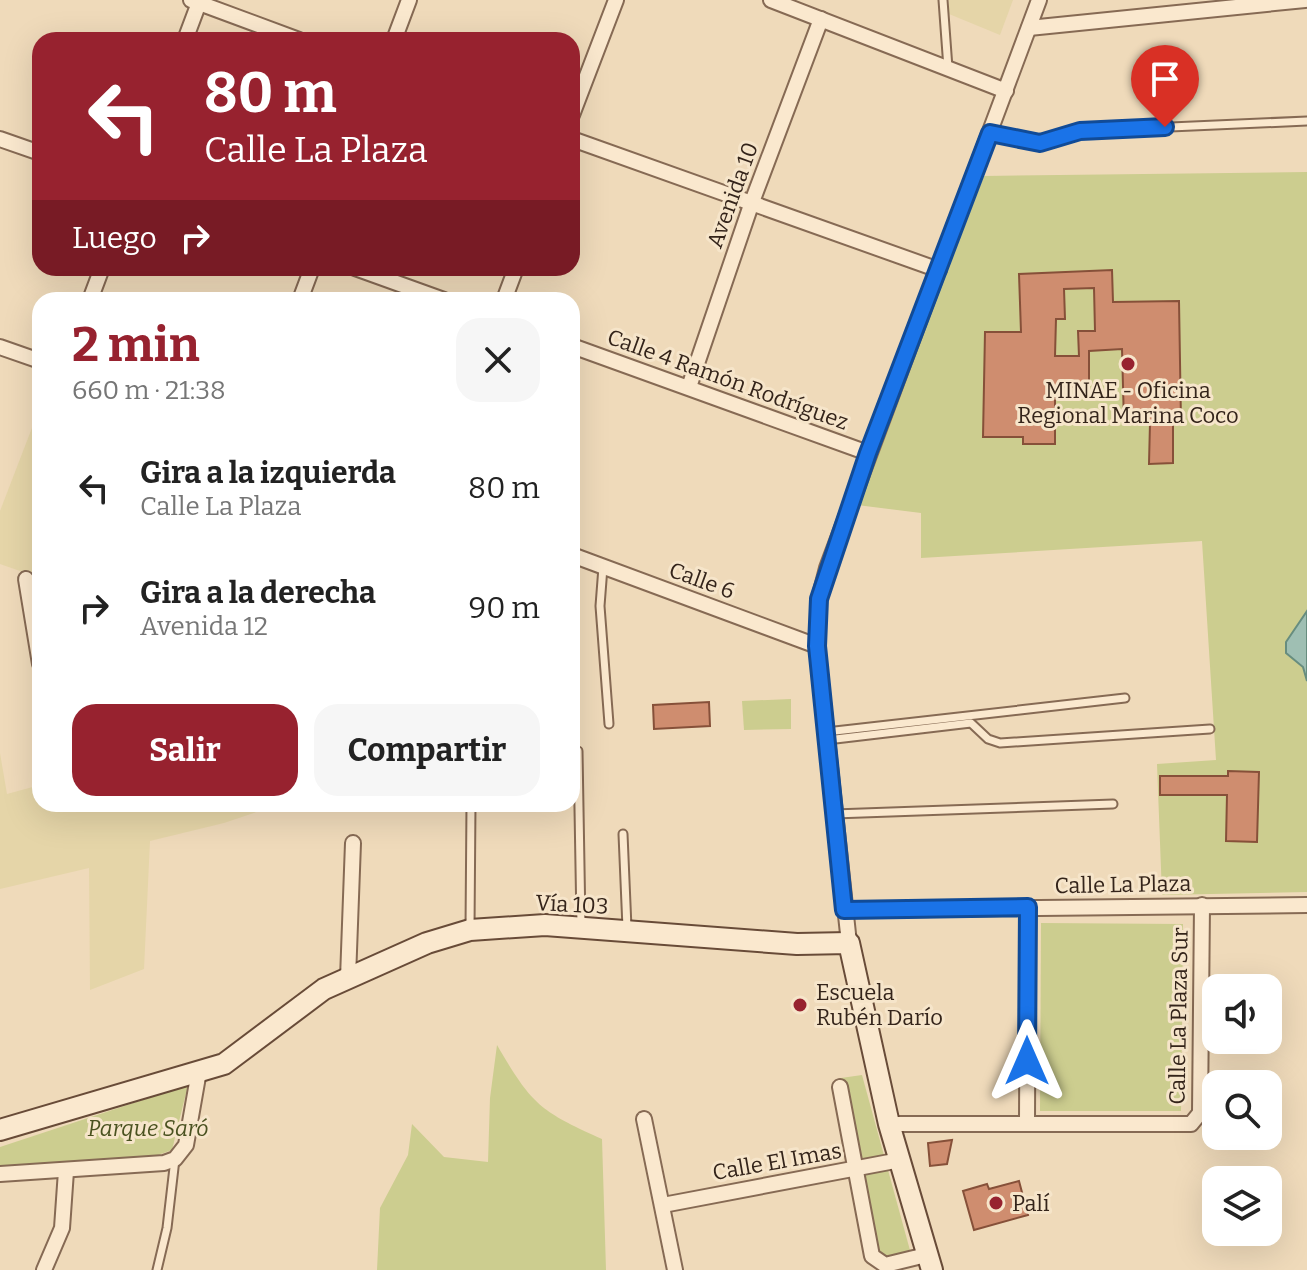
<!DOCTYPE html>
<html lang="es">
<head>
<meta charset="utf-8">
<style>
  :root { --surface:#fff; --page:#f6f6f6; --text:#222; --muted:#767676; --accent:#97222f }
  body { margin:0; font-family:Bitter,serif; background:var(--page); color:var(--text); height:100vh; display:flex; flex-direction:column; font-size:30px; white-space:nowrap }
  * { box-sizing:border-box; margin:0 }
  p { font-size:26px; color:var(--muted) }
  .icon { flex:none; width:44px; height:44px; fill:none; stroke:currentColor; stroke-width:2; stroke-linecap:round; stroke-linejoin:round }
  .map { position:relative; flex:1; overflow:hidden }
  .sheet { position:absolute; left:32px; top:292px; width:548px; height:520px; display:flex; flex-direction:column; background:var(--surface); border-radius:24px; box-shadow:0 8px 32px #0002 }
  .sheet>* { flex:none }
  .hud { position:absolute; left:32px; top:32px; width:548px; height:244px; border-radius:24px; box-shadow:0 8px 32px #0002; background:#97222f; color:#fff; overflow:hidden }
  .fabs { position:absolute; left:1202px; top:974px; display:grid; gap:16px }
  .fabs a { display:grid; place-items:center; width:80px; height:80px; border-radius:16px; background:var(--surface); box-shadow:0 8px 32px #0002; font-size:40px }
  .pin { position:absolute; display:grid; place-items:center; width:68px; height:68px; color:#fff; margin:-82px -34px; border-radius:50% 50% 50% 0; rotate:-45deg; box-shadow:0 0 8px #0007 }
  .pin .icon { rotate:45deg }
  .me { position:absolute; width:88px; margin:-44px; rotate:0deg; stroke-linejoin:round; filter:drop-shadow(0 0 6px #0008) }
  .turn { display:flex; align-items:center; gap:28px; height:168px; padding:0 40px; font-size:36px }
  .turn .icon { width:104px; height:104px; stroke-width:2.5 }
  .turn b { display:block; font-size:56px; line-height:68px }
  .then { display:flex; align-items:center; height:76px; padding:0 40px; background:#0003; gap:16px; font-size:30px }
  .round { display:grid; place-items:center; flex:none; width:84px; height:84px; border-radius:24px; background:var(--page) }
  .headline { display:flex; align-items:center; justify-content:space-between; height:136px; padding:0 40px }
  h1 { font-size:48px; font-weight:700; line-height:60px; color:var(--accent) }
  .action { display:flex; gap:16px; margin-top:auto; padding:16px 40px }
  .action a { flex:1; height:92px; border-radius:24px; background:var(--accent); color:#fff; font-size:32px; font-weight:700; line-height:92px; text-align:center }
  .action a+a { background:var(--page); color:var(--text) }
  ul { padding:0; list-style:none }
  li { display:flex; align-items:center; gap:24px; height:120px; padding:0 40px }
  li div { flex:1 }
  li b { display:block; font-size:30px }
  li em { font-style:normal }
  .map>svg:first-child { display:block }
  .farmland { fill:#e5d5a8 }
  .green { fill:#cccd8f }
  .water { fill:#9fbfb3; stroke:#678d7f; stroke-width:2 }
  .building { fill:#cf8d6f; stroke:#865039; stroke-width:2; fill-rule:evenodd }
  .lines { fill:none; stroke-linecap:round; stroke-linejoin:round }
  .service-casing { stroke:#866a54; stroke-width:11 }
  .minor-casing { stroke:#866a54; stroke-width:18 }
  .secondary-casing { stroke:#684b38; stroke-width:24 }
  .service { stroke:#fae8ce; stroke-width:7 }
  .minor { stroke:#fae8ce; stroke-width:14 }
  .secondary { stroke:#fae8ce; stroke-width:20 }
  .route-casing { stroke:#114b97; stroke-width:20 }
  .route { stroke:#1a73e8; stroke-width:14 }
  .poi-dot { fill:#97222f; stroke:#f6e5ca; stroke-width:3 }
  .labels { text-anchor:middle; stroke-width:6; stroke-linejoin:round; paint-order:stroke }
  .street-label { font-size:22px; fill:#34241a; stroke:#f6e5ca }
  .poi-label { font-size:22px; fill:#34241a; stroke:#f6e5ca; text-anchor:start }
  .park-label { font-size:22px; font-style:italic; fill:#4a5220; stroke:#f6e5ca }
</style>
</head>
<body>
<div class="map">
<svg width="1307" height="1270" viewBox="0 0 1307 1270">
  <rect width="100%" height="100%" fill="#efdaba"/>
  <g class="farmland">
    <path d="M949,0H1013L1000,35L949,14Z"/>
    <path d="M40,407V578L0,564V511Z"/>
    <path d="M0,753L7,794L40,785V804H280L224,823L150,841L144,969L90,990L89,868L0,889Z"/>
  </g>
  <g class="green">
    <path d="M1307,172V892L1162,895L1157,764L1216,760L1202,541L921,558V513L857,505L984,176Z"/>
    <path d="M791,699V729L744,730L742,701Z"/>
    <path d="M1041,923L1183,924L1181,1111H1040Z"/>
    <path d="M497,1045C532,1105 540,1111 602,1139L606,1270H377L380,1208L408,1155L412,1124L444,1157L488,1162L490,1098Z"/>
    <path d="M862,1075L911,1254L889,1259L877,1253L841,1078Z"/>
    <path d="M188,1085L172,1150L158,1155L0,1167V1147Z"/>
  </g>
  <path class="water" d="M1307,611V681L1303,667L1286,653V642Z"/>
  <g class="building">
    <path d="M1112,270L1113,302L1179,301L1181,422H1173V463L1149,464L1150,423H1124L1122,349L1089,351V387H1055V444H1023V437H983L985,332H1021L1019,274ZM1094,288L1095,331H1078L1079,356H1055L1056,319H1065L1064,289Z"/>
    <path d="M709,702L710,726L654,729L653,705Z"/>
    <path d="M1228,771L1259,772L1257,842L1226,841L1227,795H1160V776H1228Z"/>
    <path d="M952,1140L947,1164L930,1166L928,1143Z"/>
    <path d="M1019,1181L1028,1215L974,1230L963,1191L987,1184L989,1189Z"/>
  </g>
  <g class="lines">
    <g class="service-casing">
      <g id="service">
        <path d="M943,0L948,68"/>
        <path d="M990,133L1040,143L1080,131L1307,121"/>
        <path d="M603,567L600,606L609,724"/>
        <path d="M826,732L1125,698"/>
        <path d="M827,740L971,723L988,739L1000,743L1210,729"/>
        <path d="M578,751L581,924"/>
        <path d="M834,814L1113,804"/>
        <path d="M623,834L627,928"/>
        <path d="M470,928L471,804"/>
        <path d="M157,1270L167,1228L175,1159"/>
      </g>
    </g>
    <g class="minor-casing">
      <g id="minor">
        <path d="M191,0L299,40"/>
        <path d="M771,0L1006,91"/>
        <path d="M1029,28L1305,0"/>
        <path d="M185,40L200,0"/>
        <path d="M394,40L409,0"/>
        <path d="M572,115L616,0"/>
        <path d="M0,139L40,153"/>
        <path d="M572,139L939,270"/>
        <path d="M355,268L444,300"/>
        <path d="M90,300L102,268"/>
        <path d="M300,300L312,268"/>
        <path d="M504,300L516,268"/>
        <path d="M572,346L868,453"/>
        <path d="M0,347L40,361"/>
        <path d="M689,387L752,202L821,19"/>
        <path d="M572,555L817,646"/>
        <path d="M26,579L40,664"/>
        <path d="M844,910L1307,905"/>
        <path d="M849,943L817,646L819,599L827,568L1039,0"/>
        <path d="M348,978L353,843"/>
        <path d="M840,1087L872,1256L885,1265L926,1255"/>
        <path d="M644,1119L675,1270"/>
        <path d="M1027,1122L1028,907"/>
        <path d="M889,1124H1191L1200,1113L1202,905"/>
        <path d="M0,1174L164,1163L175,1159L186,1145L199,1071"/>
        <path d="M663,1205L900,1160"/>
        <path d="M44,1270L62,1228L66,1171"/>
      </g>
    </g>
    <g class="secondary-casing">
      <path id="secondary" d="M0,1130L224,1064L324,989L427,943L470,930L545,925L797,944L849,943L889,1124L932,1270"/>
    </g>
    <use href="#service" class="service"/>
    <use href="#minor" class="minor"/>
    <use href="#secondary" class="secondary"/>
  </g>
  <g class="lines">
    <g class="route-casing">
      <path id="route" d="M1027,1061L1028,907L844,910L817,646L819,599L868,453L990,133L1040,143L1080,131L1165,127"/>
    </g>
    <use href="#route" class="route"/>
  </g>
  <g class="poi-dot">
    <circle cx="1128" cy="364" r="8"/>
    <circle cx="800" cy="1005" r="8"/>
    <circle cx="996" cy="1203" r="8"/>
  </g>
  <g class="labels">
    <g class="street-label">
      <text transform="translate(732 195) rotate(-70)" y="8">Avenida 10</text>
      <text transform="translate(728 379) rotate(20)" y="8">Calle 4 Ramón Rodríguez</text>
      <text transform="translate(702 580) rotate(20)" y="8">Calle 6</text>
      <text transform="translate(1123 884) rotate(-1)" y="8">Calle La Plaza</text>
      <text transform="translate(572 904) rotate(3)" y="8">Vía 103</text>
      <text transform="translate(1178 1016) rotate(-89)" y="8">Calle La Plaza Sur</text>
      <text transform="translate(777 1161) rotate(-10)" y="8">Calle El Imas</text>
    </g>
    <g class="poi-label">
      <text x="1128" y="398" text-anchor="middle">MINAE - Oficina<tspan x="1128" dy="25">Regional Marina Coco</tspan></text>
      <text x="816" y="1000">Escuela<tspan x="816" dy="25">Rubén Darío</tspan></text>
      <text x="1012" y="1211">Palí</text>
    </g>
    <g class="park-label">
      <text x="148" y="1136">Parque Saró</text>
    </g>
  </g>
</svg>
<div class="fabs">
<a><svg class="icon" aria-label="sound" viewBox="0 0 24 24"><path d="M4 9h4l5-4v14l-5-4H4zM17 9q2 3 0 6"/></svg></a>
<a><svg class="icon" aria-label="search" viewBox="0 0 24 24"><circle cx="10" cy="10" r="6"/><path d="M15 15l6 6"/></svg></a>
<a><svg class="icon" aria-label="layers" viewBox="0 0 24 24"><path d="M12 4l9 5-9 5-9-5zM3 14l9 5 9-5"/></svg></a>
</div>
<div class="pin" style="left:1165px;top:127px;background:#d93025"><svg class="icon" aria-label="arrive" viewBox="0 0 24 24"><path d="M6 21V4h12l-3 4 3 4H6"/></svg></div>
<svg class="me" style="left:1027px;top:1061px" viewBox="-20 -20 40 40"><path d="M0-17L14 15 0 8-14 15z" fill="#1a73e8" stroke="#fff" stroke-width="4"/></svg>
<div class="hud">
<div class="turn"><svg class="icon" aria-label="left" viewBox="0 0 24 24"><path d="M17 20v-9H6M10 6l-5 5 5 5"/></svg><div><b>80 m</b>Calle La Plaza</div></div>
<div class="then">Luego<svg class="icon" aria-label="right" viewBox="0 0 24 24"><path d="M7 20v-9h11M14 6l5 5-5 5"/></svg></div>
</div>
<section class="sheet">
<div class="headline"><div><h1>2 min</h1><p>660 m · 21:38</p></div><a class="round"><svg class="icon" aria-label="close" viewBox="0 0 24 24"><path d="M6 6l12 12M18 6L6 18"/></svg></a></div>
<ul>
<li><svg class="icon" aria-label="left" viewBox="0 0 24 24"><path d="M17 20v-9H6M10 6l-5 5 5 5"/></svg><div><b>Gira a la izquierda</b><p>Calle La Plaza</p></div><em>80 m</em></li>
<li><svg class="icon" aria-label="right" viewBox="0 0 24 24"><path d="M7 20v-9h11M14 6l5 5-5 5"/></svg><div><b>Gira a la derecha</b><p>Avenida 12</p></div><em>90 m</em></li>
</ul>
<div class="action"><a>Salir</a><a>Compartir</a></div>
</section>
</div>
</body>
</html>
